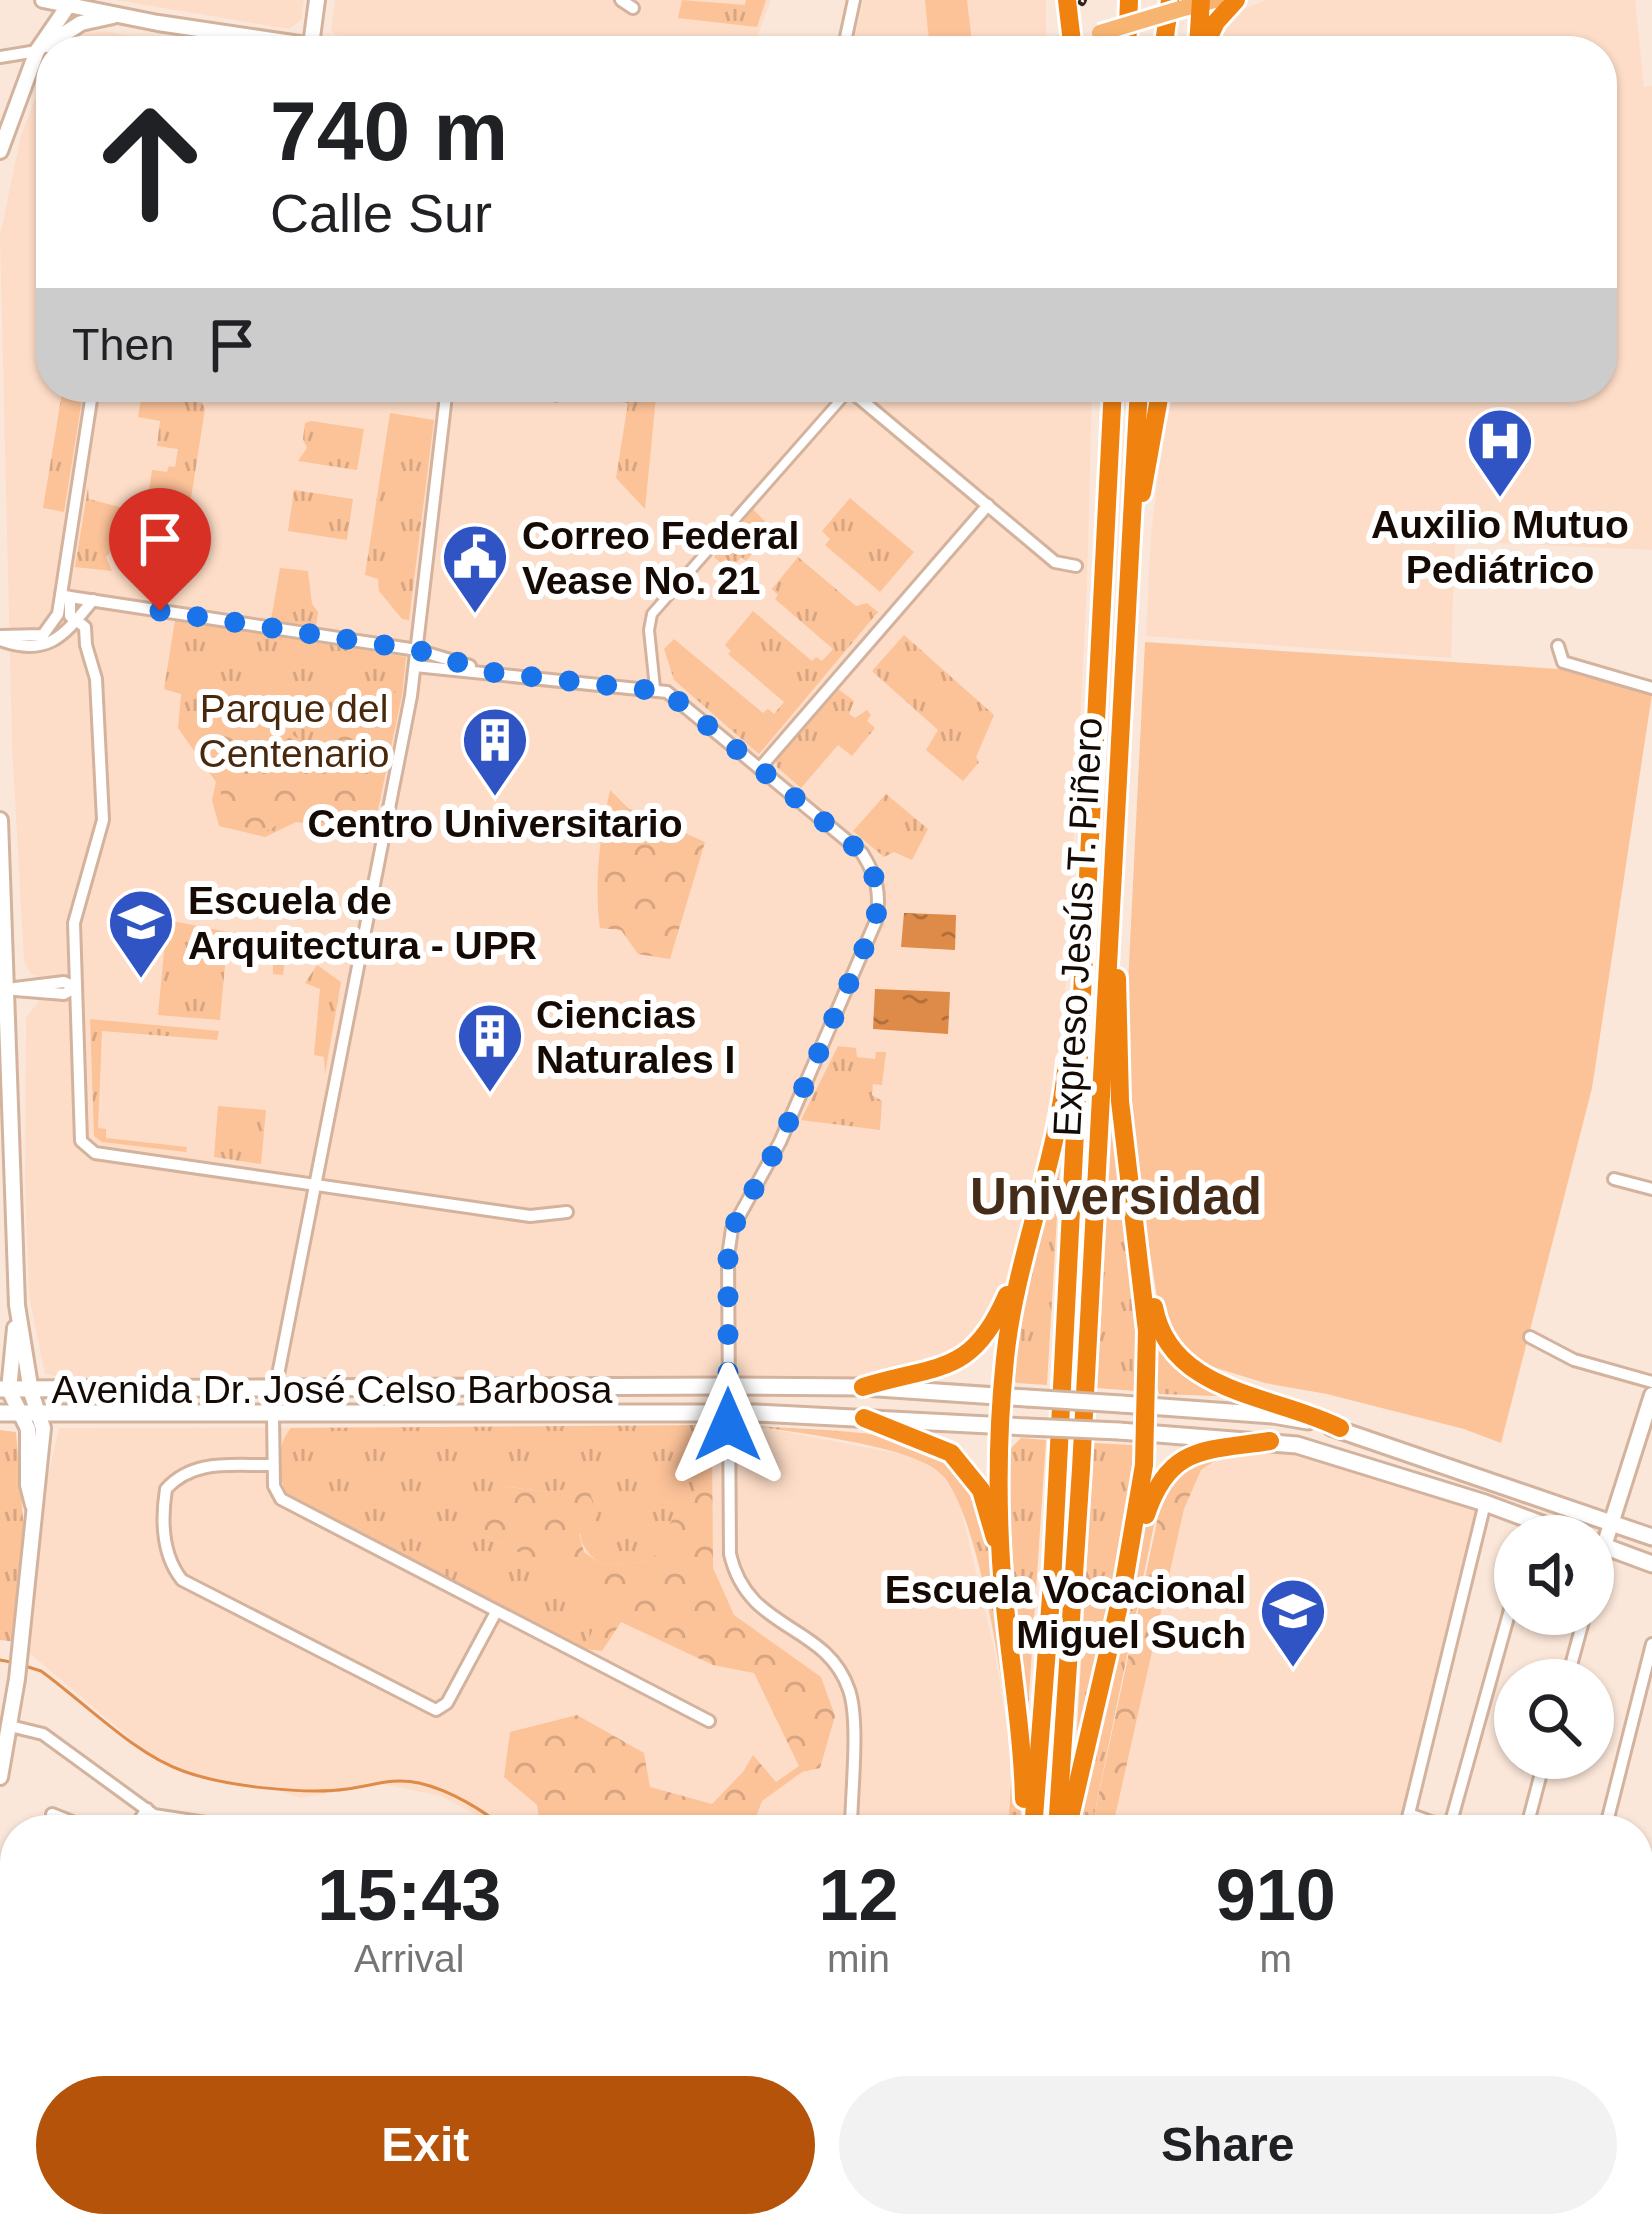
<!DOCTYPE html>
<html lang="en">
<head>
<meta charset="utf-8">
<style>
  :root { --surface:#fff; --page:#f2f2f2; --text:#202124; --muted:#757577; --accent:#b45309 }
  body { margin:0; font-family:Helvetica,sans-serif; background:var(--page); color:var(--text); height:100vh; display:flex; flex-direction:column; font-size:45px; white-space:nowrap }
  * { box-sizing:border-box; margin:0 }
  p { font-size:39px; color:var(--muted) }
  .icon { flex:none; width:66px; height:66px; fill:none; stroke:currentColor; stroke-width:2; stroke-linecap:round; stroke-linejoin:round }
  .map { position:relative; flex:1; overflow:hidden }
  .side { position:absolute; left:0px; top:1815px; width:1653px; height:423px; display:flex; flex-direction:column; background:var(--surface); border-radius:48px 48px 0 0; box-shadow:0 3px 9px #0004 }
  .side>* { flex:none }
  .banner { position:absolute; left:36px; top:36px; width:1581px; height:366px; border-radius:48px; box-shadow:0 3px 9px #0004; background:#fff; color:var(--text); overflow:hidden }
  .controls { position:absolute; left:1494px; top:1515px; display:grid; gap:24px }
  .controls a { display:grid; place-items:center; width:120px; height:120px; border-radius:50%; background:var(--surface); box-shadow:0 3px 9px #0004; font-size:60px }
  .pin { position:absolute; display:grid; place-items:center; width:102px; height:102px; color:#fff; margin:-123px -51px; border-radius:50% 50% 50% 0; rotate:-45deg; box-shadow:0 0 12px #0007 }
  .pin .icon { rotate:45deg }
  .me { position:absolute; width:132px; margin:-66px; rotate:0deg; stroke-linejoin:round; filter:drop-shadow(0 0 9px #0008) }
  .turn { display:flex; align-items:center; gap:42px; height:252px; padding:0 36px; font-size:54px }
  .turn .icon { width:156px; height:156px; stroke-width:2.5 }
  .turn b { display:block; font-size:84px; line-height:102px }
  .then { display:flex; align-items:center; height:114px; padding:0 36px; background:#0003; gap:24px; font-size:45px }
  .eta { display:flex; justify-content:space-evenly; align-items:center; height:204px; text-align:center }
  .eta b { font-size:72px; font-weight:800; line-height:84px }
  .action { display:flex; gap:24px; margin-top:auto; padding:24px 36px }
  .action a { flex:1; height:138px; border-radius:72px; background:var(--accent); color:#fff; font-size:48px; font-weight:800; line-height:138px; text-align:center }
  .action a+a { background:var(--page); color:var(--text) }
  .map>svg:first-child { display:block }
  .built { fill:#fdddc7 }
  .grass { fill:url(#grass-tufts) }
  .forest { fill:url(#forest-crowns) }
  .garden { fill:#fcc298 }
  .water { fill:url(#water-ripples) }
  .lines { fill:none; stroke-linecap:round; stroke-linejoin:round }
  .stream { stroke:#de8a49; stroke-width:3 }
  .pedestrian-casing { stroke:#d3b39d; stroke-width:14 }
  .minor-casing { stroke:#d3b39d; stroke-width:16 }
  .tertiary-casing { stroke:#d3b39d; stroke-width:20 }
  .secondary-casing { stroke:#d3b39d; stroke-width:21 }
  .primary-casing { stroke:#fff; stroke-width:22 }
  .motorway-casing { stroke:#fff; stroke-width:24 }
  .pedestrian { stroke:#fff; stroke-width:8 }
  .minor { stroke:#fff; stroke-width:10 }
  .tertiary { stroke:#fff; stroke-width:14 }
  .secondary { stroke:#fff; stroke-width:15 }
  .primary { stroke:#f6b470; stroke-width:16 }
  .motorway { stroke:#f08210; stroke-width:18 }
  .rail-casing { stroke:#2f241d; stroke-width:8 }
  .rail { stroke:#fff; stroke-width:3; stroke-dasharray:9; stroke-linecap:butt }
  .secondary-bridge-casing { stroke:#d3b39d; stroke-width:21; stroke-linecap:butt }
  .primary-bridge-casing { stroke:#fff; stroke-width:22; stroke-linecap:butt }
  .secondary-bridge { stroke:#fff; stroke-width:15 }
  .primary-bridge { stroke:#f6b470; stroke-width:16 }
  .route { stroke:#1a73e8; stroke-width:21; stroke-dasharray:0 37.8 }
  .labels { text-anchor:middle; stroke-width:12; stroke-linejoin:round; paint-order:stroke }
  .poi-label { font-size:39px; font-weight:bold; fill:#150b04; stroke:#fff; text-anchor:start }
  .park-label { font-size:39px; fill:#49280c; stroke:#fff }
  .street-label { font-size:39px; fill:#150b04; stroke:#fff }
  .district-label { font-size:51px; font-weight:bold; fill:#452c19; stroke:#fff }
</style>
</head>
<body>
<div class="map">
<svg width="1652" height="2236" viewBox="0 0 1652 2236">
  <defs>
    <pattern id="grass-tufts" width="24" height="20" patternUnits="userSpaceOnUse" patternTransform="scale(3)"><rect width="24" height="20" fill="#fcc298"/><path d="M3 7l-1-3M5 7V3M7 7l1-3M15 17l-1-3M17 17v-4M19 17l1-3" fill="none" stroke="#d7a581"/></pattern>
    <pattern id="forest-crowns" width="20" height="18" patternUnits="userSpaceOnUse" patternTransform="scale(3)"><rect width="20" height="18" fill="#fcc298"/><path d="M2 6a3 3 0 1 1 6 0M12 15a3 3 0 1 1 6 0" fill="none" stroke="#d7a581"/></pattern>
    <pattern id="water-ripples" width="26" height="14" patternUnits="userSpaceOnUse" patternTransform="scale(3)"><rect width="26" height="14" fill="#de8a49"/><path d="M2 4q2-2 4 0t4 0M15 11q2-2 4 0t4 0" fill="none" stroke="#b36f3b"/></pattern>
  </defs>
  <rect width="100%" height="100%" fill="#fbe7d9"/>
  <g class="built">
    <path d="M116,0H304L301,20L289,29Z"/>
    <path d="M335,0H771L752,51H426L336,35L331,30Z"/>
    <path d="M863,0H1046V37L997,51H852Z"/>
    <path d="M1267,0H1635L1644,87L1652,86V550L1455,541L1451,658L1146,636L1151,534L1169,387H1602V51H1209L1223,24L1243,9Z"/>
    <path d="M104,31L156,40L227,51H56L79,34Z"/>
    <path d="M51,59V387H1092L1087,588L1061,1074L1008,1283L975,1340L950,1357L871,1377L68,1379L45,1374L29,1296L25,1182L26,1018L38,1002L37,976L31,974L24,961L12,744L0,236L21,135Z"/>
    <path d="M756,1426L915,1457L941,1474L958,1496L995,1653L1011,1751L1008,1830H505L441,1796L383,1784L301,1798L267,1787L187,1774L143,1749L26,1650L42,1504L59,1428Z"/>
    <path d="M1267,1448L1312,1455L1478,1507L1399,1830H1112L1184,1509L1201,1470L1225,1454Z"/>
  </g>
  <g class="grass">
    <path d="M682,0L745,5L746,0H766L757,27L678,18Z"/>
    <path d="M63,387H84L64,512L43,508Z"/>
    <path d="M555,387H657L645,509L616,478L628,403L610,400L607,396L562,392L558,403L552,402Z"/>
    <path d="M142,393L202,403L205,409L189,511L147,504L152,470L167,472L169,466L175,467L178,449L157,446L160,421L138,417Z"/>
    <path d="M390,413L434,420L409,620L402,619L379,591L378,579L365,575Z"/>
    <path d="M311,421L364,429L357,470L298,461L307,448L303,439L305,423Z"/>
    <path d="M88,488L89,499L127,509L122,539L106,557L112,571L75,567Z"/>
    <path d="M294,490L353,499L347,540L288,531Z"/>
    <path d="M850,498L914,552L880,592L825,545L830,539L822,531Z"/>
    <path d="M753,509L773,530L746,561L741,557L734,566L726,559L721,563L714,557Z"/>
    <path d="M798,557L856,606L867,603L878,612L759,754L674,680L664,649L674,639L763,713L768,709L774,714L784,702L728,654L731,651L725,645L753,611L812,661L816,657L822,661L833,649L775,599L778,595L772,589Z"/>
    <path d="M280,568L308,571L312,604L318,612L316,626L271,620Z"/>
    <path d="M175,620L406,657L402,695L373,833L296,822L265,837L219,826L212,800L216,782L178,728L181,694L164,689Z"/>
    <path d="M904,635L994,715L976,757L979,762L963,781L926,750L938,730L872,671Z"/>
    <path d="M838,689L854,701L849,714L855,718L867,710L871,715L867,721L875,728L852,756L838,745L801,788L777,767L776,760Z"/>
    <path d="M886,794L928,829L912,860L894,852L884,857L853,831Z"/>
    <path d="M167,920L228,932L220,1020L158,1015Z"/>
    <path d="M232,932L313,948L301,965L286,955L283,975L273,974V964L230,960Z"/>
    <path d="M317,965L341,982L325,1074L324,1057L314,1055L320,989L305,983Z"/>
    <path d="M90,1019L219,1031L217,1040L102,1031L98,1128L106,1129V1138L187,1147L186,1152L102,1142L94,1136Z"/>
    <path d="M838,1046L856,1048L857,1057L875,1059L876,1052H886L882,1085L873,1084L872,1095L882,1101L880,1130L801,1120Z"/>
    <path d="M218,1106L266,1110L261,1164L214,1157Z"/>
    <path d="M1113,1108L1140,1321L1139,1390L1135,1391L1097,1388Z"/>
    <path d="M1056,1143L1061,1148L1047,1385L1016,1383C1003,1360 1048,1181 1056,1143Z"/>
    <path d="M1156,1336L1242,1397L1160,1394L1156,1387Z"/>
    <path d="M703,1425L712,1442L695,1459V1498L679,1507L652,1561L602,1565C569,1541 581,1522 587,1486L550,1492L501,1486L484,1535L607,1596L585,1649L287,1494C276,1472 276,1446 291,1428Z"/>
    <path d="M756,1426C799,1429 905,1430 938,1452C1006,1499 1020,1749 1021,1830H1008C1009,1803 1013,1774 1010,1747C1005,1692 978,1509 941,1474C911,1445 800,1434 756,1426Z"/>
    <path d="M0,1430L16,1432L25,1544L16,1642L0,1640Z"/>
    <path d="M1021,1438L1046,1440L1027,1726L1008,1500L1009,1450Z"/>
    <path d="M1094,1443L1132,1445L1137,1451L1127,1522L1081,1733L1077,1730Z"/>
    <path d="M1208,1457L1154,1525L1091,1830H1072L1150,1508L1172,1471Z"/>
    <path d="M1638,2184L1652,2188V2236H1534L1526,2223H1638Z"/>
  </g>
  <g class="forest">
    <path d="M390,684L399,697L370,830L294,817L264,832L222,821L221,782L186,727L198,719L213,727L235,713L244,722C267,719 269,728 284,741L293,735L313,750L346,733L364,732L370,722V706L381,698L383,688Z"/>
    <path d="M610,790L628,808L705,842L670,959L638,954L621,930L600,928C594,879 600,837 610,790Z"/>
    <path d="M712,1442L713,1568L734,1615L821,1677L835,1716L820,1768L802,1772L762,1801L751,1830H541L537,1805L504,1777L510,1732L577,1715L644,1753L650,1787L712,1804L743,1772L753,1755L776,1782L799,1766L754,1673L713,1665L621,1622L602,1651L585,1649L606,1596L484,1535L478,1507L500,1486L550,1492L587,1485L598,1515L579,1534L584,1552L602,1565L652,1561L679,1506L695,1498V1464Z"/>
    <path d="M1225,1454L1201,1470L1184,1509L1112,1830H1091L1161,1503L1190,1465Z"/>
  </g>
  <g class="garden">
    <path d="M925,0H967L973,51H930Z"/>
    <path d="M1145,642L1559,669L1652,694L1592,1088L1501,1443L1464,1429L1327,1394L1265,1383L1213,1367L1182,1353L1158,1303L1123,1085Z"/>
  </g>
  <g class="water">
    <path d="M904,913L956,915L955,950L901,947Z"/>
    <path d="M875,989L950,992L948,1034L873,1029Z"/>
  </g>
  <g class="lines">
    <g class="stream">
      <path d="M0,1660L16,1663"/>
      <path d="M25,1666L41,1671C84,1702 134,1754 183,1771C223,1786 305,1795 347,1789C372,1786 392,1777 419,1783C450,1790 483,1810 507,1830"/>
    </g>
    <g class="pedestrian-casing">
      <path id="pedestrian" d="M655,688L649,630L652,614L850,389"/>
    </g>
    <g class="minor-casing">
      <g id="minor">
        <path d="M621,0L633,8"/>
        <path d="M843,51L854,0"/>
        <path d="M0,57L37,51"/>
        <path d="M93,387L61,595L70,597V616L85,627L86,645L96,679L103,820L74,923L81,1141L95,1153L530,1216L567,1212"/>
        <path d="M846,387L1055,562L1076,566"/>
        <path d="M70,597L417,650L470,666"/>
        <path d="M0,636L43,635L58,614L61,595"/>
        <path d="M0,640C49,658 65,634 93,600"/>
        <path d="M1558,646L1563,662L1652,688"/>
        <path d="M415,666L667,692L862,853C877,877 881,893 876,921L780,1142L732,1229L728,1256L730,1554C748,1633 826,1622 849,1690C860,1722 851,1794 851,1830"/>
        <path d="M760,768L988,505"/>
        <path d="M15,988L64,982L76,987"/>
        <path d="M3,989L64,994L76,987"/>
        <path d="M1614,1179L1652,1189"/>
        <path d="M1530,1337L1574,1360L1652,1382"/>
        <path d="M275,1390L411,696L447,387"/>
        <path d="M273,1415L274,1486L281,1499L709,1721"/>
        <path d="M273,1465C233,1466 194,1458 166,1489C161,1521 162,1555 182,1580L436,1710L447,1703L496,1612"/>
        <path d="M1593,1587L1604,1546"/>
        <path d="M1567,1680L1585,1614"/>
        <path d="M10,1726L43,1734L154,1815L251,1830"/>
        <path d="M52,1814L92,1830"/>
        <path d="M1409,1814L1453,1830"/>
        <path d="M1449,1829L1515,1592"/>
        <path d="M133,1830L147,1809"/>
        <path d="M1405,1830L1485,1503"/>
        <path d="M1526,1830L1545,1758"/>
        <path d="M1605,1830L1652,1644"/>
        <path d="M1638,1894L1652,1899"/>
        <path d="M0,1928L15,1934"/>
        <path d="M1638,2008L1652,1953"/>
        <path d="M0,2113L15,2118"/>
        <path d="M1638,2179L1652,2182"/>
        <path d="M486,2223L488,2236"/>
        <path d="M893,2223L921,2236"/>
        <path d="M1390,2223L1394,2236"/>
        <path d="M1520,2223L1526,2236"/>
        <path d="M63,2236L78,2223"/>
        <path d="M262,2236L287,2223"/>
        <path d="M771,2236L776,2223"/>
        <path d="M876,2236L881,2223"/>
        <path d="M1250,2236L1263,2223"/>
      </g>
    </g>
    <g class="tertiary-casing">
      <g id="tertiary">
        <path d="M43,0L158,23L347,51"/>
        <path d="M47,45L81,23L113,16"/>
        <path d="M311,45L317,0"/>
        <path d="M1041,51L1072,42"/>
        <path d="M0,151L37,51L72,0"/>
        <path d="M0,820L17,1305L31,1392L43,1428L17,1679L0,1777"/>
        <path d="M15,1328L9,1390L28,1429V1485L33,1505"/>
        <path d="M1604,1546L1652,1395"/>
      </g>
    </g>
    <g class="secondary-casing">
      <g id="secondary">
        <path d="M0,1389L727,1386L863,1387L1027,1398"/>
        <path d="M1121,1404L1273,1415L1308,1421"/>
        <path d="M0,1413H756L1027,1427"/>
        <path d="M1331,1427L1652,1537"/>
        <path d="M1119,1431L1297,1445L1485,1503L1574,1536"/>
        <path d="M1593,1542L1652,1564"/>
      </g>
    </g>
    <g class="primary-casing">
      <path id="primary" d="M1180,9L1215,0"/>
    </g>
    <g class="motorway-casing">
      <g id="motorway">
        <path d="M1067,0L1073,51"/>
        <path d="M1198,46L1201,0"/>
        <path d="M1127,51L1129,0"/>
        <path d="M1163,51L1170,0"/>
        <path d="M1202,51L1216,22L1236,0"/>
        <path d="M1142,493L1161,387"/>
        <path d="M1154,1307C1170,1394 1275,1395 1340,1428"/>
        <path d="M863,1387C936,1364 972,1377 1007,1295"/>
        <path d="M864,1418L951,1453L981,1490L995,1538"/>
        <path d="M1146,1515C1169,1444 1207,1451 1270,1441"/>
        <path d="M1024,1799C1022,1719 1006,1641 1001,1561C997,1495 998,1425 1005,1359C1015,1258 1058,1163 1067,1061"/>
        <path d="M1033,1830L1052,1583L1113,387"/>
        <path d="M1057,1830L1081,1469L1139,387"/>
        <path d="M1067,1830L1123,1588L1144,1465L1147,1331L1120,1101L1117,978"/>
        <path d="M1006,2236L1007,2223"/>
        <path d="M1028,2236L1029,2223"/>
      </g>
    </g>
    <use href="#pedestrian" class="pedestrian"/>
    <use href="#minor" class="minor"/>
    <use href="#tertiary" class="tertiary"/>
    <use href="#secondary" class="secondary"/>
    <use href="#primary" class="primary"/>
    <use href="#motorway" class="motorway"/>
    <g class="rail-casing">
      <path id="rail" d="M1082,2L1083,0"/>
    </g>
    <use href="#rail" class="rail"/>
    <g class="secondary-bridge-casing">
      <g id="secondary-bridge">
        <path d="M1027,1398L1121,1404"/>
        <path d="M1027,1427L1119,1431"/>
      </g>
    </g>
    <g class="primary-bridge-casing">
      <path id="primary-bridge" d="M1100,33L1180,9"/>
    </g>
    <use href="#secondary-bridge" class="secondary-bridge"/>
    <use href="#primary-bridge" class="primary-bridge"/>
  </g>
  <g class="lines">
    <path class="route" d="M160,611L417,650L490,672L667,692L862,853L878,885L876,921L780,1142L732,1229L728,1256V1425"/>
  </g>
  <defs>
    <g id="hospital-pin" transform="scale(3.45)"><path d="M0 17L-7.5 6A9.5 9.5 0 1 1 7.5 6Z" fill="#3154c4" stroke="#fff"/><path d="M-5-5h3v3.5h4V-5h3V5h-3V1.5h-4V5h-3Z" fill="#fff"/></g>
    <g id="civic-pin" transform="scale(3.45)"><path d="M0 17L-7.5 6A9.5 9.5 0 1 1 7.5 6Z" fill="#3154c4" stroke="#fff"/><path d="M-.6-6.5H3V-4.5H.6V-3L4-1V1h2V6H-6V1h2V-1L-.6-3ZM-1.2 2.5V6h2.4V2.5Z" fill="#fff"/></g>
    <g id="building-pin" transform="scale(3.45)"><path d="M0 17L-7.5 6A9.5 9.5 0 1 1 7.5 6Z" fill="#3154c4" stroke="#fff"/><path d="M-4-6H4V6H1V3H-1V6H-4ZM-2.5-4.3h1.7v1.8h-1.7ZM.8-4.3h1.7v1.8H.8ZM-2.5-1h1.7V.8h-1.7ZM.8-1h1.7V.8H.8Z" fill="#fff"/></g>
    <g id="university-pin" transform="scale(3.45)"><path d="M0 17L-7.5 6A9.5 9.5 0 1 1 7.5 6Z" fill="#3154c4" stroke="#fff"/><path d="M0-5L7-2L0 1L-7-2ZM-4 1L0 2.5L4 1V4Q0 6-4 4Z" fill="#fff"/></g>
    <g id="school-pin" transform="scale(3.45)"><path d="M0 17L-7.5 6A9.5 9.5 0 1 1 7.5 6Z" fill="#3154c4" stroke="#fff"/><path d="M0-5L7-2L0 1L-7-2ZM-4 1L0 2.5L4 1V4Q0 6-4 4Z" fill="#fff"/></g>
  </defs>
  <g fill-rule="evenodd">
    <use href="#hospital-pin" x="1500" y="441"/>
    <use href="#civic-pin" x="475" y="557"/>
    <use href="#building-pin" x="495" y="740"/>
    <use href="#university-pin" x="141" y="922"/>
    <use href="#building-pin" x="490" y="1036"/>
    <use href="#school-pin" x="1293" y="1611"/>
  </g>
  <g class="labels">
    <g class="poi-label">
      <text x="1500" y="538" text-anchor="middle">Auxilio Mutuo<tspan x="1500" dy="45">Pediátrico</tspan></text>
      <text x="522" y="549">Correo Federal<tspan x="522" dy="45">Vease No. 21</tspan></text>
      <text x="495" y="837" text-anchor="middle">Centro Universitario</text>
      <text x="188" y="914">Escuela de<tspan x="188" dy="45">Arquitectura - UPR</tspan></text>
      <text x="536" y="1028">Ciencias<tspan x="536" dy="45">Naturales I</tspan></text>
      <text x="1246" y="1603" text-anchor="end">Escuela Vocacional<tspan x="1246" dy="45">Miguel Such</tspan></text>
    </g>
    <g class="park-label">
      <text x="294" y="722">Parque del<tspan x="294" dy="45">Centenario</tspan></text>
    </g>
    <g class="street-label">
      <text transform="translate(1077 927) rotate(-87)" y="14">Expreso Jesús T. Piñero</text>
      <text x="332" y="1403">Avenida Dr. José Celso Barbosa</text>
    </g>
    <g class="district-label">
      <text x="1116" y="1214">Universidad</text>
    </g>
  </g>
</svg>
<div class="controls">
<a><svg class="icon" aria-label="sound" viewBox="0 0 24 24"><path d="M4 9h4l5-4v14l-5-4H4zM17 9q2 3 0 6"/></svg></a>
<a><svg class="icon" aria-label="search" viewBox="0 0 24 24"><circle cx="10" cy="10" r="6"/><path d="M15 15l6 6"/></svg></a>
</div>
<div class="pin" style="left:160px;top:611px;background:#d93025"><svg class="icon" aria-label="arrive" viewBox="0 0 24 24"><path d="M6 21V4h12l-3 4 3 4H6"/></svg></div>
<svg class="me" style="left:728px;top:1425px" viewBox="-20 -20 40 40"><path d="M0-17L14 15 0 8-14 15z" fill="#1a73e8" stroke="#fff" stroke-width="4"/></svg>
<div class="banner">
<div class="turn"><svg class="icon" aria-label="ahead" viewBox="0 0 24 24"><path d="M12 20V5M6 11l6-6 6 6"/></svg><div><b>740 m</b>Calle Sur</div></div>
<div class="then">Then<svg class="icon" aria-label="arrive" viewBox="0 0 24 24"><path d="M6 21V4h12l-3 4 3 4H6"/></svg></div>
</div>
<section class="side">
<div class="eta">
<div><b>15:43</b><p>Arrival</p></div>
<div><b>12</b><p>min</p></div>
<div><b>910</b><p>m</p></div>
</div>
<div class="action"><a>Exit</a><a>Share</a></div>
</section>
</div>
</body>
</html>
